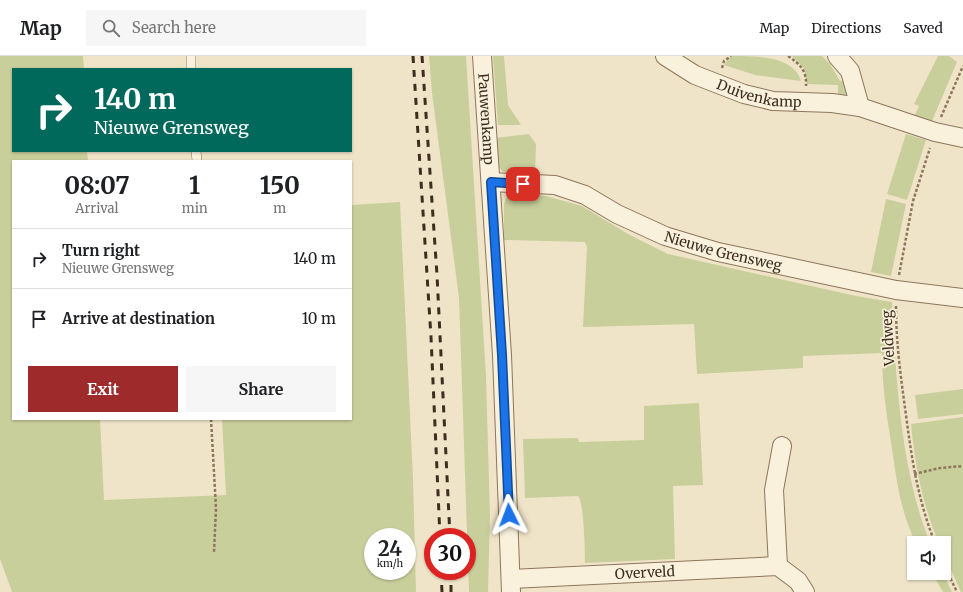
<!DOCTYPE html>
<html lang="en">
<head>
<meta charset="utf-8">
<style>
  :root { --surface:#fff; --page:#f6f6f6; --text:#202124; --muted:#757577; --line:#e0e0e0; --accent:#9e2a2b }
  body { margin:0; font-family:Merriweather,serif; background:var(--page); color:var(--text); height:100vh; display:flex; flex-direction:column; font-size:15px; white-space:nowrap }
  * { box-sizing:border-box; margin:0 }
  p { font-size:13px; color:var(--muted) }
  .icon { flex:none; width:22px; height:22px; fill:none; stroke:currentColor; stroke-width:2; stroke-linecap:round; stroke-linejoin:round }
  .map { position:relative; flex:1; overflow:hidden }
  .details { position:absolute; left:12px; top:104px; width:340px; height:260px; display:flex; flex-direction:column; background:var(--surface); border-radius:0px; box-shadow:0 1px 3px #0004 }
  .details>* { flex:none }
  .guide { position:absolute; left:12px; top:12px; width:340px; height:84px; border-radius:0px; box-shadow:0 1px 3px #0004; background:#00695c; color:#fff; overflow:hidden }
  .controls { position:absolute; left:907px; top:480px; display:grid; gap:8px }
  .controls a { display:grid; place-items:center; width:44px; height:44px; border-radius:0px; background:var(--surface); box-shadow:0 1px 3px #0004; font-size:20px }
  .speed { position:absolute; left:364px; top:472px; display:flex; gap:8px; font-size:20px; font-weight:700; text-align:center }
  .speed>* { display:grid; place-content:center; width:52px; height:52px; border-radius:50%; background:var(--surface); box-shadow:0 1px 3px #0004; line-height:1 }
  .speed small { font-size:10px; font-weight:400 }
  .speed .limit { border:6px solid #d22; background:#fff; color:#111 }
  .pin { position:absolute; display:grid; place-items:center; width:34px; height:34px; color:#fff; margin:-17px; border-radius:8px; box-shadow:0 2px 6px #0006 }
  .me { position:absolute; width:44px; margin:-22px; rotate:357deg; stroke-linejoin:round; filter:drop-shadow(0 0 3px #0008) }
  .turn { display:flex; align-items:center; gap:14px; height:84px; padding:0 16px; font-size:18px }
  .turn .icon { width:52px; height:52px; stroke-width:2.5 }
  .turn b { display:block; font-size:28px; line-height:34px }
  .eta { display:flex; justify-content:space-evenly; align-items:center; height:68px; text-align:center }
  .eta b { font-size:24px; font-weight:700; line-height:28px }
  .cta { display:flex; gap:8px; margin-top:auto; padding:8px 16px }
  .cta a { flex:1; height:46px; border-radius:0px; background:var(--accent); color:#fff; font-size:16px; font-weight:700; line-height:46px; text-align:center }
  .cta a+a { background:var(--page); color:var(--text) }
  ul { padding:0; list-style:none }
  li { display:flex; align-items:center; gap:12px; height:60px; padding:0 16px; border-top:1px solid var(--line) }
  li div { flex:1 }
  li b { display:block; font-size:15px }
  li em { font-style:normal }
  header { display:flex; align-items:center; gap:24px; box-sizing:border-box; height:56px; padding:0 20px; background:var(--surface); border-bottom:1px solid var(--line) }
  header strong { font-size:19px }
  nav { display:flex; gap:22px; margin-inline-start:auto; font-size:14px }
  .search { width:280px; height:36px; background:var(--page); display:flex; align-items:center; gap:10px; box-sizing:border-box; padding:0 14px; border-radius:0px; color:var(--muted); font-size:15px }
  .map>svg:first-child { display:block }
  .green { fill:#c9cf9b; fill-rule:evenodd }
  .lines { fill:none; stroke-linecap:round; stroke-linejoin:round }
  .lane-casing { stroke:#8d765c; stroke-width:10 }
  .street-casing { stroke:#8d765c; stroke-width:20 }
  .path { stroke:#8d765c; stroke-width:2.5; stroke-dasharray:3 2; stroke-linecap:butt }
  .lane { stroke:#faf1dc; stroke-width:9 }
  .street { stroke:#faf1dc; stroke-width:18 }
  .rail { stroke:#3d2e20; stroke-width:3; stroke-dasharray:7 7; stroke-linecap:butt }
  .route-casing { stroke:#114b97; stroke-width:10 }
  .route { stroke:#1a73e8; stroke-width:7 }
  .labels { text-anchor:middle; stroke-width:3.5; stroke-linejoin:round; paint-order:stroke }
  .street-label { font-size:14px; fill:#3d2e20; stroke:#f7eed8 }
</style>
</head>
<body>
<header>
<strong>Map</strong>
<div class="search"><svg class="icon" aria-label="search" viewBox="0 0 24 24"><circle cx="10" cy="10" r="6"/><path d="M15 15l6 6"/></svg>Search here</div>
<nav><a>Map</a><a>Directions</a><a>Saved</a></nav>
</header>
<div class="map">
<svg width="963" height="536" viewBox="0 0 963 536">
  <rect width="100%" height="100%" fill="#f0e4c8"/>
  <g class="green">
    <path d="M0,0H83L84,13H13V95H87L88,105H13V363H100L104,444L226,439L222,363H351V149L400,146L413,422L416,536H12L0,503ZM373,481H407V515H373Z"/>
    <path d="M429,0H466L486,320L490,459L488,536H469L459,242L432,37Z"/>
    <path d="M493,0H504L508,49L521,69H498Z"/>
    <path d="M731,0C758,0 794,0 801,25L755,19L724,9Z"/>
    <path d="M792,0H822L830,8L840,25L845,23L850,43L838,41V29L807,28L804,12Z"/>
    <path d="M938,0H949L957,6L932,65L915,59L919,50L914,48Z"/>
    <path d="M529,78L536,88L535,118C497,118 498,121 495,82Z"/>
    <path d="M906,78L926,84L907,144L887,138Z"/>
    <path d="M508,138L546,140L582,150L628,178L668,198L856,240L892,246C896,324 901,414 930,487H916C900,456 896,420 891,386C886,355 882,328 882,297L803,300V312L697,318L694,268L583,271L587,191L585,186L504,184V148Z"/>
    <path d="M886,143L906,148L891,220L871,216Z"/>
    <path d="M963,333V358L918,363L915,339Z"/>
    <path d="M699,347L703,429L673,430L675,503L585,507C585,496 584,446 578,440L525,442L523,383L578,382L579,386L644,384V350Z"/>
    <path d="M963,361V536H961L944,498V487H939C922,449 915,408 911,368Z"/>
    <path d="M932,517H943L952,536H943Z"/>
  </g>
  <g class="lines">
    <g class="lane-casing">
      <g id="lane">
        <path d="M191,0V13"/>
        <path d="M196,95L197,105"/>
      </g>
    </g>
    <g class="street-casing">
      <g id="street">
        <path id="s1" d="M482,0L502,299L511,536"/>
        <path id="s2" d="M665,0L695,19L744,38L773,45L832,47L860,51L935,76L963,82"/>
        <path d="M837,0L850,15L860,51"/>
        <path id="s3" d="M491,126L555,129L585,139L617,158L665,180L718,196L896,234L963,242"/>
        <path d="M778,510L774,434L782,390"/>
        <path id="s4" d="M511,523L778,510L798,525L805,536"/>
      </g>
    </g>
    <g class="path">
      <path d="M788,0C800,8 807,15 806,30"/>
      <path d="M722,12L724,5L731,0"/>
      <path d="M941,61L963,10"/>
      <path d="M899,219L913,145L930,92"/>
      <path d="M896,250C896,287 901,323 906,359C912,405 918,444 935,487"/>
      <path d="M211,363L216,452L214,496"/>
      <path d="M914,418L940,412L963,410"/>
      <path d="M944,509L957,536"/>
    </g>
    <use href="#lane" class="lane"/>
    <use href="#street" class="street"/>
    <g class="rail">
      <path d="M413,0L431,281L440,481"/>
      <path d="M422,0L437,219L450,481"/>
      <path d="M441,515L442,536"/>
      <path d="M451,515V536"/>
    </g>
  </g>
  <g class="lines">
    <g class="route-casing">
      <path id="route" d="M509,459L502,299L491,126L523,128"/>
    </g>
    <use href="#route" class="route"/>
  </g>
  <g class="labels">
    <g class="street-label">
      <text dy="5" stroke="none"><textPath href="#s2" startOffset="103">Duivenkamp</textPath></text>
      <text dy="5" stroke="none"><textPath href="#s1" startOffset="63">Pauwenkamp</textPath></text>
      <text dy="5" stroke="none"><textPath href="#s3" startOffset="246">Nieuwe Grensweg</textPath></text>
      <text transform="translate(888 282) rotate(-93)" y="5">Veldweg</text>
      <text dy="5" stroke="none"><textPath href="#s4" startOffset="134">Overveld</textPath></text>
    </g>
  </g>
</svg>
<div class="controls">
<a><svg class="icon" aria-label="sound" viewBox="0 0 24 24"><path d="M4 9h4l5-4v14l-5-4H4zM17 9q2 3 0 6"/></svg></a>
</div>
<div class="speed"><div>24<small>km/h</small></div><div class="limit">30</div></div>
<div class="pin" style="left:523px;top:128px;background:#d93025"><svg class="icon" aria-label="arrive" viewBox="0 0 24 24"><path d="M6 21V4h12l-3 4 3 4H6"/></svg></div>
<svg class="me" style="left:509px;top:459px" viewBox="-20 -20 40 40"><path d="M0-17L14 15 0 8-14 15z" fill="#1a73e8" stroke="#fff" stroke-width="4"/></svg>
<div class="guide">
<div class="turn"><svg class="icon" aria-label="right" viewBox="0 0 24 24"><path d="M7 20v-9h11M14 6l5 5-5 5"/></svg><div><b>140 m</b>Nieuwe Grensweg</div></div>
</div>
<section class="details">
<div class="eta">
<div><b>08:07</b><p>Arrival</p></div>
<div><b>1</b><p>min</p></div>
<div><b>150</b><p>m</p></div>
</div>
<ul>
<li><svg class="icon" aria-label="right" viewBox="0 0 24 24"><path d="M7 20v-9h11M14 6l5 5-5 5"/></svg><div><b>Turn right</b><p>Nieuwe Grensweg</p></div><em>140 m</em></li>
<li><svg class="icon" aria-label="arrive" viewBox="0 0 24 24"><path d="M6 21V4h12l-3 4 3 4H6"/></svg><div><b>Arrive at destination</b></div><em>10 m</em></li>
</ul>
<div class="cta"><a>Exit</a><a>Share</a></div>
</section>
</div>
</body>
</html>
